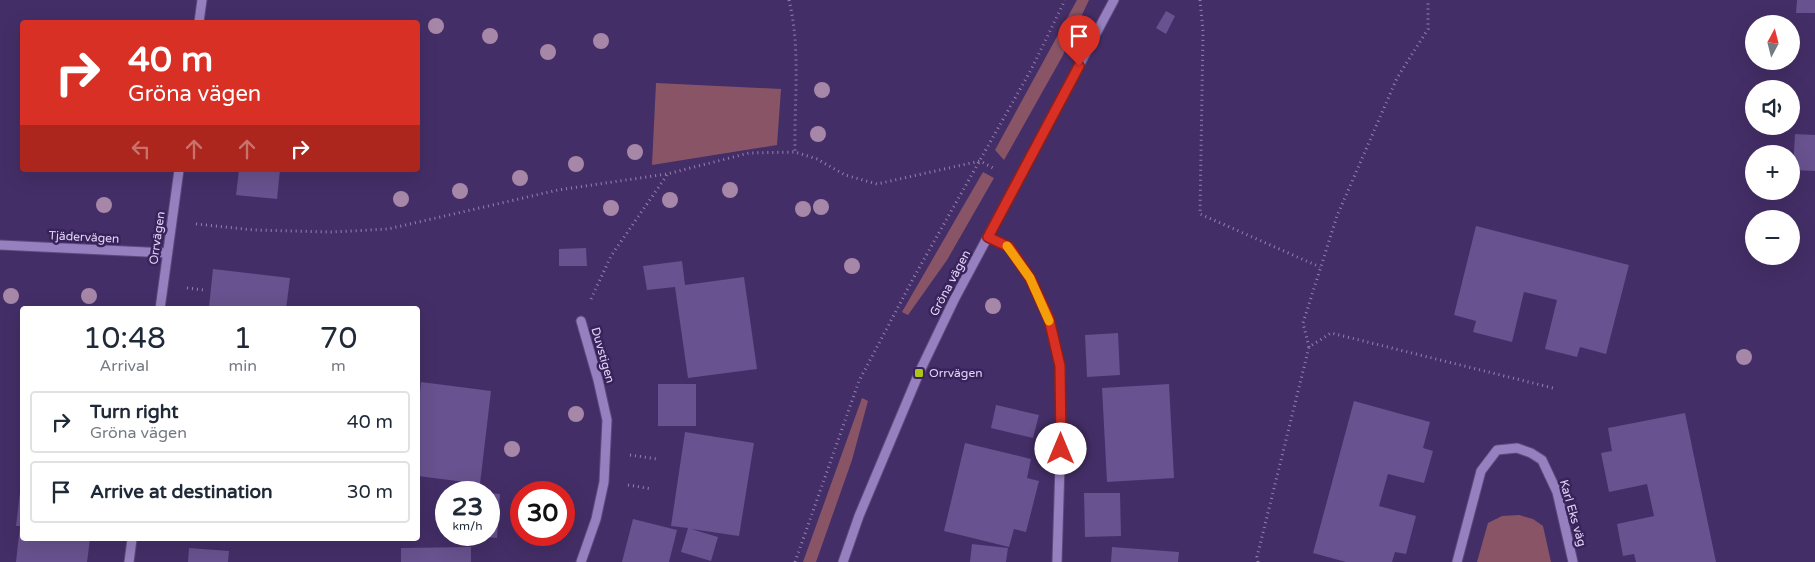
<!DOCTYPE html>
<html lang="en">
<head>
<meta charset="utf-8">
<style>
  :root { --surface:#fff; --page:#f6f6f7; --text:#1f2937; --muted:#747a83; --line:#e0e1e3 }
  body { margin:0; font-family:"Varela Round",sans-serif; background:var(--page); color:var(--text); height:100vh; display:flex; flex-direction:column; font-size:19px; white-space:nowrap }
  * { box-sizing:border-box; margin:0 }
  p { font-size:16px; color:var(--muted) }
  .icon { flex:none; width:28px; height:28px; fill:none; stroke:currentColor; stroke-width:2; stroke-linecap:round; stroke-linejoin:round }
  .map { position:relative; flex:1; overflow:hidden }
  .details { position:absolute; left:20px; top:306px; width:400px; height:235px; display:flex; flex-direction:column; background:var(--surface); border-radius:5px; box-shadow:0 5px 20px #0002 }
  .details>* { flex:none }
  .top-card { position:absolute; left:20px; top:20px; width:400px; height:152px; border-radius:5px; box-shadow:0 5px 20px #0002; background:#d93025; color:#fff; overflow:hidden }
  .needle { width:32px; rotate:7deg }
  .tools { position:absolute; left:1745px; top:15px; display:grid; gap:10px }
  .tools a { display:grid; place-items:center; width:55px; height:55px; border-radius:50%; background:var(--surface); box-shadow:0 5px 20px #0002; font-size:25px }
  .speed { position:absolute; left:435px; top:481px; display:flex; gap:10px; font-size:25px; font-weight:700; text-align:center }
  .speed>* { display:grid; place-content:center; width:65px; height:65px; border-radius:50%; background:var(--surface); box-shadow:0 5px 20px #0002; line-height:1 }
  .speed small { font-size:12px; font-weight:400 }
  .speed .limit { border:8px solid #d22; background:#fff; color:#111 }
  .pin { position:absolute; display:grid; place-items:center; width:42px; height:42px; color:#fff; margin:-51px -21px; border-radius:50% 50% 50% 0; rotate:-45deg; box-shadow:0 0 5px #0007 }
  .pin .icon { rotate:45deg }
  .me { position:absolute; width:55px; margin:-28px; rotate:0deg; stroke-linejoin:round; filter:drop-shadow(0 0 4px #0008) }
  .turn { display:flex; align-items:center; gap:18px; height:105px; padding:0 25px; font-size:22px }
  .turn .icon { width:65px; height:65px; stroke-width:2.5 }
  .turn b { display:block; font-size:35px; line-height:42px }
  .lanes { display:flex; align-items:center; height:48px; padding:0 25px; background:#0003; justify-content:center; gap:25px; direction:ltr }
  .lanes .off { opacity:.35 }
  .eta { display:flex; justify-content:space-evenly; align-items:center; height:85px; text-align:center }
  .eta b { font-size:30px; font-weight:600; line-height:35px }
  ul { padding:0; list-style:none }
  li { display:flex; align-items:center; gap:15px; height:62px; margin:0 10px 8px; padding:0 15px; border:2px solid var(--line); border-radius:5px }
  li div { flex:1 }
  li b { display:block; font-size:19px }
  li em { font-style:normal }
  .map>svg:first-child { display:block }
  .green { fill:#895566 }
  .building { fill:#68528f }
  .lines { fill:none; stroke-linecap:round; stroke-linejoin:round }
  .minor-casing { stroke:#5e4a7b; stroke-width:11 }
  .path { stroke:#9383b0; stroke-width:3; stroke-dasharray:1 4; stroke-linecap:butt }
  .minor { stroke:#9680c0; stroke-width:9 }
  .tree { fill:#a787a7 }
  .route-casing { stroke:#8d1f18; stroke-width:12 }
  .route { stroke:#d93025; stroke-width:9 }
  .slow { stroke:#f59e0b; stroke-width:9 }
  .poi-dot { fill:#abc614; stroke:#3a235b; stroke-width:2 }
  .labels { text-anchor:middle; stroke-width:5; stroke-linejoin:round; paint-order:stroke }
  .street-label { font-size:12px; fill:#e0d6f8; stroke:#3a235b }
  .poi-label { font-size:12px; fill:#e0d6f8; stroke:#3a235b; text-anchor:start }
</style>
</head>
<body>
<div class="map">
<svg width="1815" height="562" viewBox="0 0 1815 562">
  <rect width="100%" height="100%" fill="#442e67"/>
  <g class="green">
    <path d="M1077,0H1089L1062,57L1004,160L995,150Z"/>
    <path d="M656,83L781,89L777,145L652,165Z"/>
    <path d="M983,172L994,178L947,260L908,315L902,312Z"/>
    <path d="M862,398L868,401L852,460L816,562H803Z"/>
    <path d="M1519,515L1533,519L1543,526L1551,562H1477L1488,523L1502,516Z"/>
  </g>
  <g class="building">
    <path d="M1797,0H1815V13H1796Z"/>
    <path d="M1166,11L1175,16L1166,34L1156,28Z"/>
    <path d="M1795,134L1815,135V171L1793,170Z"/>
    <path d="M239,170H280L277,199L236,195Z"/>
    <path d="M1476,226L1629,265L1606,354L1580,347L1577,357L1545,349L1557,300L1524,292L1512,342L1473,332L1476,321L1454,315Z"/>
    <path d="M586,248L587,266H559V249Z"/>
    <path d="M682,261L685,285L744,277L757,369L688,378L675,287L647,290L643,266Z"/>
    <path d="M213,269L290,278L286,309H222L209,307Z"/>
    <path d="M1118,333L1120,375L1087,377L1085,335Z"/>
    <path d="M421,382L491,391L480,484L418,476V414Z"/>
    <rect x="658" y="384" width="38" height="42"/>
    <path d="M1169,384L1174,478L1107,482L1102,388Z"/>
    <path d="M1354,401L1430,422L1423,448L1433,451L1424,483L1388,474L1379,506L1416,516L1406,554L1395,552L1392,562H1346L1313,553Z"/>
    <path d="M996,405L1039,415L1033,438L991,428Z"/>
    <path d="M1685,413L1716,562H1636L1634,554L1623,556L1617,524L1654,516L1647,484L1609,492L1601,453L1612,451L1608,428Z"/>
    <path d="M685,432L754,443L739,536L691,529L718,537L711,561L681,552L688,528L671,526Z"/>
    <path d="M965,443L1031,459L1027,478L1039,481L1026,532L1014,529L1009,547L944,531Z"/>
    <path d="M447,490L465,491V492H447Z"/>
    <path d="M20,492H22V539H90L87,562H16L20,526H16Z"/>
    <path d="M489,493L500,494L497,538L476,536V535H489Z"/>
    <path d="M1084,493H1120L1121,536L1085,537Z"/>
    <path d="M445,514H446V534H443Z"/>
    <path d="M633,519L677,530L669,562H622Z"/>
    <path d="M972,544L1008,548L1006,562H970Z"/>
    <path d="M471,547V562H401V548Z"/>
    <path d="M1112,547L1179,552L1178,562H1111Z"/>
    <path d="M189,548L229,551L228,562H188Z"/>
  </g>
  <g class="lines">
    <g class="minor-casing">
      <g id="minor">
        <path d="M199,22L202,0"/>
        <path d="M988,237L1009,247L1030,278L1049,319L1060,366L1061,431L1057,562"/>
        <path d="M0,245L167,253"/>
        <path d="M160,309L179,170"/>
        <path d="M581,321L598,380L607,420L604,482L596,519L581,562"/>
        <path d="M129,562L132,539"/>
        <path d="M843,562L859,516L919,373L954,300L1114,0"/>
        <path d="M1457,562L1481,471L1497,450L1517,448L1531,453L1542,460L1557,492L1573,562"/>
      </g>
    </g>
    <g class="path">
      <path d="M789,0C801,50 794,101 795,152"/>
      <path d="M1200,0L1203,31L1200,214L1320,267"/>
      <path d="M196,224L254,230L331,232L388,229L558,190L667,174L749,153L795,152L817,159L845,175L877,184L980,161L995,169"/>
      <path d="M187,288L204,290"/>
      <path d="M591,299L611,256L667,175"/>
      <path d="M1309,347L1303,323L1337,216L1397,78L1428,29V0"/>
      <path d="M630,455L657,459"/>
      <path d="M628,485L652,489"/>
      <path d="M795,562L859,381L914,277L1032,68L1065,0"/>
      <path d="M1258,562L1257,557L1309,347L1331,333L1553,388"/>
    </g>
    <use href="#minor" class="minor"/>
  </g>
  <g class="tree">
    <circle cx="436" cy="26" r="8"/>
    <circle cx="490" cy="36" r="8"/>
    <circle cx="601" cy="41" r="8"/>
    <circle cx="548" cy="52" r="8"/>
    <circle cx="822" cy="90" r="8"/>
    <circle cx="818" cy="134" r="8"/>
    <circle cx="635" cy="152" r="8"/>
    <circle cx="576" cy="164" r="8"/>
    <circle cx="520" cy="178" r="8"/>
    <circle cx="730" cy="190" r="8"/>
    <circle cx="460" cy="191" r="8"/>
    <circle cx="401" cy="199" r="8"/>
    <circle cx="670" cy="200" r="8"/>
    <circle cx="104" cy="205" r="8"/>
    <circle cx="821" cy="207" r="8"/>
    <circle cx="611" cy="208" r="8"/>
    <circle cx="803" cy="209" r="8"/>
    <circle cx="852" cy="266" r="8"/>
    <circle cx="11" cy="296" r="8"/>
    <circle cx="89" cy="296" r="8"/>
    <circle cx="993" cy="306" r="8"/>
    <circle cx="1744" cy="357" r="8"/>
    <circle cx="576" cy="414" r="8"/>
    <circle cx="512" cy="449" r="8"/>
  </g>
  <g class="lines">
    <g class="route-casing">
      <path id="route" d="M1061,449L1060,366L1049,319L1030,278L1009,247L988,237L1079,66"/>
    </g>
    <use href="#route" class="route"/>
    <path class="slow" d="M1007,246L1030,278L1049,321"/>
  </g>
  <rect class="poi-dot" x="914" y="368" width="10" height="10" rx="2.5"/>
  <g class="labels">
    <g class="street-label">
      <text transform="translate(84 237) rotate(3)" y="4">Tjädervägen</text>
      <text transform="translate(157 238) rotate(-82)" y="4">Orrvägen</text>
      <text transform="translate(950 283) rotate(-62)" y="4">Gröna vägen</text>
      <text transform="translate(603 355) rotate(74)" y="4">Duvstigen</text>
      <text transform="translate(1573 513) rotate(74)" y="4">Karl Eks väg</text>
    </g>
    <g class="poi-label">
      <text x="929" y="377">Orrvägen</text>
    </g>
  </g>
</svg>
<div class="tools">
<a><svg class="needle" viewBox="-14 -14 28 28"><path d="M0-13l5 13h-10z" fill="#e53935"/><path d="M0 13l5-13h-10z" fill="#747a83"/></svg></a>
<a><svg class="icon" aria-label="sound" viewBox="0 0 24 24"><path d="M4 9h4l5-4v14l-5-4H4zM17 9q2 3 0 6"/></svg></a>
<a>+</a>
<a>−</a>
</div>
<div class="speed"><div>23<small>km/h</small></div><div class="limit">30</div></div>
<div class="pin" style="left:1079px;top:66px;background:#d93025"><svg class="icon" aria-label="arrive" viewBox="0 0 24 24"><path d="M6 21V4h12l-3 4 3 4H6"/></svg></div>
<svg class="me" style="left:1061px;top:449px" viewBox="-20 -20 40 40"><circle r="19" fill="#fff"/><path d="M0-13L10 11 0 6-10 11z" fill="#d93025"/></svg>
<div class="top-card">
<div class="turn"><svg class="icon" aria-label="right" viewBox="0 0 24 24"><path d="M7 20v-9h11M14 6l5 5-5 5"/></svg><div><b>40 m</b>Gröna vägen</div></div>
<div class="lanes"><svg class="icon off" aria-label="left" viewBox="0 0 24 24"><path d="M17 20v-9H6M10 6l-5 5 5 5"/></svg><svg class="icon off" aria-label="ahead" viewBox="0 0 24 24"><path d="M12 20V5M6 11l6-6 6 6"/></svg><svg class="icon off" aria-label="ahead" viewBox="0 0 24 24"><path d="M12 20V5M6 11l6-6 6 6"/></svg><svg class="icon" aria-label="right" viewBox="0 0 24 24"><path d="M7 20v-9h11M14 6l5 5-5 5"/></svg></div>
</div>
<section class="details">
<div class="eta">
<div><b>10:48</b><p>Arrival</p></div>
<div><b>1</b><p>min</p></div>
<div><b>70</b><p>m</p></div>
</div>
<ul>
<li><svg class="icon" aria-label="right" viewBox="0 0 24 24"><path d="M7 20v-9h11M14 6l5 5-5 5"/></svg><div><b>Turn right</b><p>Gröna vägen</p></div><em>40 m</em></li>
<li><svg class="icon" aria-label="arrive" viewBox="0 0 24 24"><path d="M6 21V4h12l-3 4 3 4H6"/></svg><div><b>Arrive at destination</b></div><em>30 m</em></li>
</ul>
</section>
</div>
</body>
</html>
